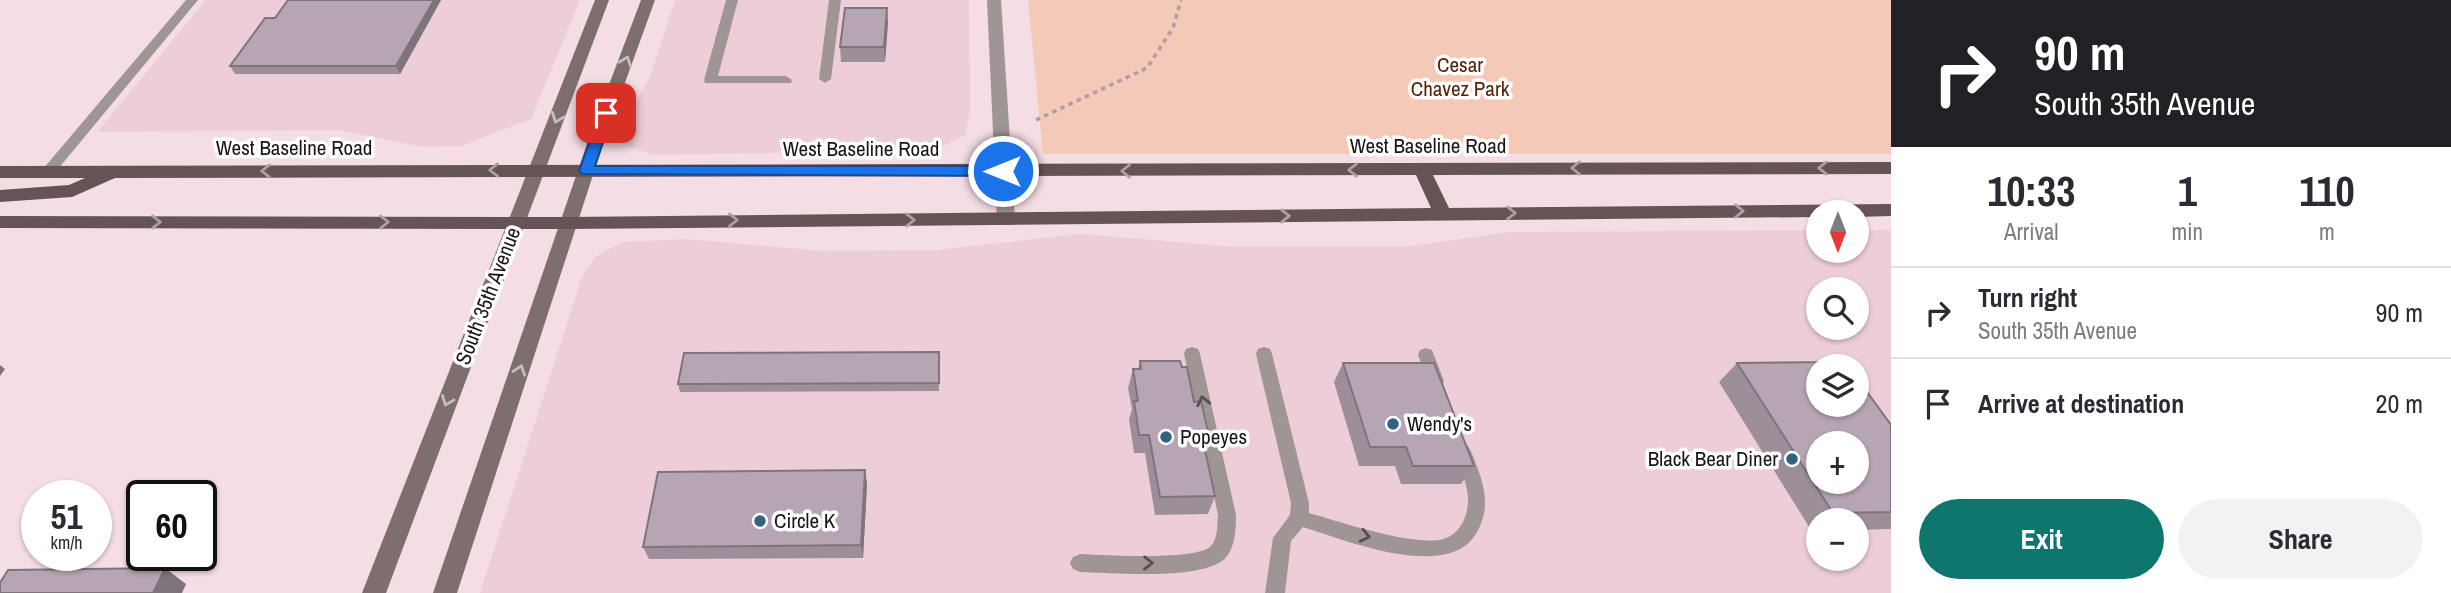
<!DOCTYPE html>
<html lang="en">
<head>
<meta charset="utf-8">
<style>
  :root { --surface:#fff; --page:#f2f2f3; --text:#2b2b33; --muted:#7c7c81; --line:#e1e1e2; --accent:#0f766e }
  body { margin:0; font-family:"Archivo Narrow",sans-serif; background:var(--page); color:var(--text); height:100vh; display:flex; flex-direction:column; font-size:26px; white-space:nowrap }
  * { box-sizing:border-box; margin:0 }
  p { font-size:23px; color:var(--muted) }
  .icon { flex:none; width:38px; height:38px; fill:none; stroke:currentColor; stroke-width:2; stroke-linecap:round; stroke-linejoin:round }
  .map { position:relative; flex:1; overflow:hidden }
  .drawer { display:flex; flex-direction:column; background:var(--surface); width:560px }
  .drawer>* { flex:none }
  .top-card { background:#202124; color:#fff; overflow:hidden }
  .needle { width:46px; rotate:180deg }
  .tools { position:absolute; left:1806px; top:200px; display:grid; gap:14px }
  .tools a { display:grid; place-items:center; width:63px; height:63px; border-radius:50%; background:var(--surface); box-shadow:0 2px 5px #0004; font-size:35px }
  .speed { position:absolute; left:21px; top:480px; display:flex; gap:14px; font-size:35px; font-weight:700; text-align:center }
  .speed>* { display:grid; place-content:center; width:91px; height:91px; border-radius:50%; background:var(--surface); box-shadow:0 2px 5px #0004; line-height:1 }
  .speed small { font-size:18px; font-weight:400 }
  .speed .limit { border:4px solid #111; border-radius:10px; background:#fff; color:#111 }
  .pin { position:absolute; display:grid; place-items:center; width:60px; height:60px; color:#fff; margin:-30px; border-radius:14px; box-shadow:0 4px 10px #0006 }
  .me { position:absolute; width:77px; margin:-38px; rotate:270deg; stroke-linejoin:round; filter:drop-shadow(0 0 5px #0008) }
  .turn { display:flex; align-items:center; gap:24px; height:147px; padding:0 28px; font-size:32px }
  .turn .icon { width:91px; height:91px; stroke-width:2.5 }
  .turn b { display:block; font-size:49px; line-height:60px }
  .eta { display:flex; justify-content:space-evenly; align-items:center; height:119px; text-align:center }
  .eta b { font-size:42px; font-weight:700; line-height:49px }
  .button { display:flex; gap:14px; margin-top:auto; padding:14px 28px }
  .button a { flex:1; height:80px; border-radius:42px; background:var(--accent); color:#fff; font-size:28px; font-weight:700; line-height:80px; text-align:center }
  .button a+a { background:var(--page); color:var(--text) }
  ul { padding:0; list-style:none }
  li { display:flex; align-items:center; gap:21px; height:91px; padding:0 28px; border-top:2px solid var(--line) }
  li div { flex:1 }
  li b { display:block; font-size:26px }
  li em { font-style:normal }
  main { display:flex; flex:1; min-height:0 }
  .map>svg:first-child { display:block }
  .built { fill:#edced8; fill-rule:evenodd }
  .green { fill:#f4c9b7 }
  .lines { fill:none; stroke-linecap:round; stroke-linejoin:round }
  .path { stroke:#af9da3; stroke-width:3.5; stroke-dasharray:4.5 4.5; stroke-linecap:butt }
  .service { fill:#9f9594; fill-rule:evenodd }
  .minor { fill:#9f9594; fill-rule:evenodd }
  .secondary { fill:#7e6f6f; fill-rule:evenodd }
  .primary { fill:#665454; fill-rule:evenodd }
  .wall { fill:#9d8f9a }
  .shaded-wall { fill:#7f747d }
  .building { fill:#b6a6b3; stroke:#7f747d; stroke-width:2; fill-rule:evenodd }
  .oneway { stroke:#c5bebe }
  .oneway2 { stroke:#aba1a1 }
  .oneway3 { stroke:#564e4f }
  .route { fill:#1a73e8; stroke:#114b97; stroke-width:2 }
  .poi-dot { fill:#326481; stroke:#fff; stroke-width:2.5 }
  .labels { text-anchor:middle; stroke-width:7; stroke-linejoin:round; paint-order:stroke }
  .park-label { font-size:21px; fill:#572106; stroke:#fff }
  .street-label { font-size:21px; fill:#1b1316; stroke:#fff }
  .poi-label { font-size:21px; fill:#1b1316; stroke:#fff; text-anchor:start }
</style>
</head>
<body>
<main>
<div class="map">
<svg width="1891" height="593" viewBox="0 0 1891 593">
  <rect width="100%" height="100%" fill="#f4dde4"/>
  <g class="built">
    <path d="M206,0H580L531,119L461,146L423,147L339,130L97,132Z"/>
    <path d="M675,0H969L970,111L965,135L935,150L655,155L629,147L623,140V123L650,77Z"/>
    <path d="M1818,230V250H1857V230H1891V593H480L582,277L596,256L623,242L686,239L823,251L937,250L1080,234L1237,247H1404L1510,232ZM1818,289H1857V327H1818ZM1818,366H1857V404H1818ZM1818,443H1857V481H1818ZM1818,520H1857V558H1818Z"/>
  </g>
  <path class="green" d="M1028,0H1891V154H1043Z"/>
  <g class="lines">
    <path class="path" d="M1036,120L1147,68L1173,28L1181,0"/>
    <g class="service">
      <path d="M186,0H198L53,175H43L41,172L43,169Z"/>
      <path d="M726,0H738L718,76H786L792,80L791,83H705L704,80Z"/>
      <path d="M829,0H841L831,79L825,83L819,79Z"/>
      <path d="M1192,347L1198,349L1200,354L1236,515C1236,530 1235,552 1222,561C1195,580 1114,573 1080,572L1073,569L1070,563L1073,557L1080,554C1104,555 1196,561 1211,546C1218,539 1217,525 1218,515L1184,354L1186,349Z"/>
      <path d="M1264,347L1270,349L1272,354L1309,503V513C1338,521 1419,549 1446,538C1462,532 1469,513 1468,497C1467,481 1459,466 1453,451L1456,446L1462,443L1468,446L1471,451C1482,479 1493,504 1477,532C1449,583 1345,540 1303,527L1291,541L1285,593H1265L1273,538L1290,515L1291,503L1256,354L1258,349Z"/>
      <path d="M1426,348L1432,350L1444,381L1442,386L1436,388L1430,386L1418,355L1420,350Z"/>
    </g>
    <path class="minor" d="M987,0H1001L1015,220L1012,225H1000L997,220Z"/>
    <g class="secondary">
      <path d="M595,0H609L386,593H362Z"/>
      <path d="M641,0H655L606,135L457,593H433L590,135Z"/>
    </g>
    <path class="primary" d="M1891,162V174L1433,175L1449,208L1891,204V216L1857,217V212H1818V217L569,229L0,228V216L569,217L1431,208L1416,175L115,178L72,197L0,202V190L69,185L85,178H0V166Z"/>
  </g>
  <g class="wall">
    <path d="M441,0L400,74H235L230,66L275,18Z"/>
    <path d="M888,22L885,62H841L840,47Z"/>
    <path d="M939,352V391L680,392L678,384Z"/>
    <path d="M1140,361L1182,367L1209,436L1205,448L1215,496L1208,514L1155,515L1145,453H1134L1129,419L1132,409L1128,388L1133,369H1138Z"/>
    <path d="M1343,363L1474,466L1461,484H1401L1395,466H1359L1334,382Z"/>
    <path d="M1737,363L1891,425V529L1857,530V520H1818V530H1811L1719,382Z"/>
    <path d="M865,470L867,484L863,558L649,559L643,547Z"/>
  </g>
  <g class="shaded-wall">
    <path d="M434,0H441L400,74L396,66Z"/>
    <path d="M887,8L888,22L885,62L884,47Z"/>
    <path d="M0,365L5,369L0,376Z"/>
    <path d="M865,470L867,484L863,558L861,545Z"/>
    <path d="M165,568L186,584L182,593H153Z"/>
  </g>
  <g class="building">
    <path d="M288,0H434L396,66H230L265,18H275Z"/>
    <path d="M845,8H887L884,47H840Z"/>
    <path d="M939,352V383L678,384L684,353Z"/>
    <path d="M1140,361H1180L1182,367H1187L1194,402L1201,401L1209,436H1202L1215,496L1160,497L1149,435H1139L1134,401H1138L1133,369H1141Z"/>
    <path d="M1845,362L1848,366H1818V404H1857V378L1891,425V512L1833,513L1737,363ZM1818,443H1857V481H1818Z"/>
    <path d="M1343,363H1434L1474,466H1413L1406,447H1370Z"/>
    <path d="M865,470L861,545L643,547L658,472Z"/>
    <path d="M165,568L153,593H0V583L8,570Z"/>
  </g>
  <defs><path id="oneway-chevron" d="M-2-3.5L2.5 0L-2 3.5" fill="none" stroke-width="1.6" stroke-linecap="round" stroke-linejoin="round" transform="scale(1.75)"/></defs>
  <g class="oneway">
    <use href="#oneway-chevron" transform="translate(626 61) rotate(-70)"/>
    <use href="#oneway-chevron" transform="translate(557 118) rotate(111)"/>
    <use href="#oneway-chevron" transform="translate(520 370) rotate(-72)"/>
    <use href="#oneway-chevron" transform="translate(447 401) rotate(111)"/>
  </g>
  <g class="oneway2">
    <use href="#oneway-chevron" transform="translate(1576 168) rotate(180)"/>
    <use href="#oneway-chevron" transform="translate(1823 168) rotate(-180)"/>
    <use href="#oneway-chevron" transform="translate(494 170) rotate(-180)"/>
    <use href="#oneway-chevron" transform="translate(1353 170) rotate(180)"/>
    <use href="#oneway-chevron" transform="translate(266 171) rotate(180)"/>
    <use href="#oneway-chevron" transform="translate(1126 171) rotate(180)"/>
    <use href="#oneway-chevron" transform="translate(1739 211)"/>
    <use href="#oneway-chevron" transform="translate(1511 213)"/>
    <use href="#oneway-chevron" transform="translate(1285 216) rotate(-1)"/>
    <use href="#oneway-chevron" transform="translate(733 220)"/>
    <use href="#oneway-chevron" transform="translate(910 220)"/>
    <use href="#oneway-chevron" transform="translate(156 222)"/>
    <use href="#oneway-chevron" transform="translate(384 222)"/>
  </g>
  <g class="oneway3">
    <use href="#oneway-chevron" transform="translate(1203 401) rotate(-102)"/>
    <use href="#oneway-chevron" transform="translate(1365 536) rotate(13)"/>
    <use href="#oneway-chevron" transform="translate(1148 563)"/>
  </g>
  <path class="route" d="M606,109L613,113L595,166H1003L1011,171L1003,176L582,174L579,171L600,113Z"/>
  <g class="poi-dot">
    <circle cx="1393" cy="424" r="7"/>
    <circle cx="1166" cy="437" r="7"/>
    <circle cx="1792" cy="459" r="7"/>
    <circle cx="760" cy="521" r="7"/>
  </g>
  <g class="labels">
    <g class="park-label">
      <text x="1460" y="72">Cesar<tspan x="1460" dy="24">Chavez Park</tspan></text>
    </g>
    <g class="street-label">
      <text x="1428" y="153">West Baseline Road</text>
      <text x="294" y="155">West Baseline Road</text>
      <text x="861" y="156">West Baseline Road</text>
      <text transform="translate(488 296) rotate(-69)" y="7">South 35th Avenue</text>
    </g>
    <g class="poi-label">
      <text x="1407" y="431">Wendy's</text>
      <text x="1180" y="444">Popeyes</text>
      <text x="1778" y="466" text-anchor="end">Black Bear Diner</text>
      <text x="774" y="528">Circle K</text>
    </g>
  </g>
</svg>
<div class="tools">
<a><svg class="needle" viewBox="-14 -14 28 28"><path d="M0-13l5 13h-10z" fill="#e53935"/><path d="M0 13l5-13h-10z" fill="#7c7c81"/></svg></a>
<a><svg class="icon" aria-label="search" viewBox="0 0 24 24"><circle cx="10" cy="10" r="6"/><path d="M15 15l6 6"/></svg></a>
<a><svg class="icon" aria-label="layers" viewBox="0 0 24 24"><path d="M12 4l9 5-9 5-9-5zM3 14l9 5 9-5"/></svg></a>
<a>+</a>
<a>−</a>
</div>
<div class="speed"><div>51<small>km/h</small></div><div class="limit">60</div></div>
<div class="pin" style="left:606px;top:113px;background:#d93025"><svg class="icon" aria-label="arrive" viewBox="0 0 24 24"><path d="M6 21V4h12l-3 4 3 4H6"/></svg></div>
<svg class="me" style="left:1003px;top:171px" viewBox="-20 -20 40 40"><circle r="17" fill="#1a73e8" stroke="#fff" stroke-width="3"/><path d="M0-11L8 9 0 5-8 9z" fill="#fff"/></svg>
</div>
<section class="drawer">
<div class="top-card">
<div class="turn"><svg class="icon" aria-label="right" viewBox="0 0 24 24"><path d="M7 20v-9h11M14 6l5 5-5 5"/></svg><div><b>90 m</b>South 35th Avenue</div></div>
</div>
<div class="eta">
<div><b>10:33</b><p>Arrival</p></div>
<div><b>1</b><p>min</p></div>
<div><b>110</b><p>m</p></div>
</div>
<ul>
<li><svg class="icon" aria-label="right" viewBox="0 0 24 24"><path d="M7 20v-9h11M14 6l5 5-5 5"/></svg><div><b>Turn right</b><p>South 35th Avenue</p></div><em>90 m</em></li>
<li><svg class="icon" aria-label="arrive" viewBox="0 0 24 24"><path d="M6 21V4h12l-3 4 3 4H6"/></svg><div><b>Arrive at destination</b></div><em>20 m</em></li>
</ul>
<div class="button"><a>Exit</a><a>Share</a></div>
</section>
</main>
</body>
</html>
